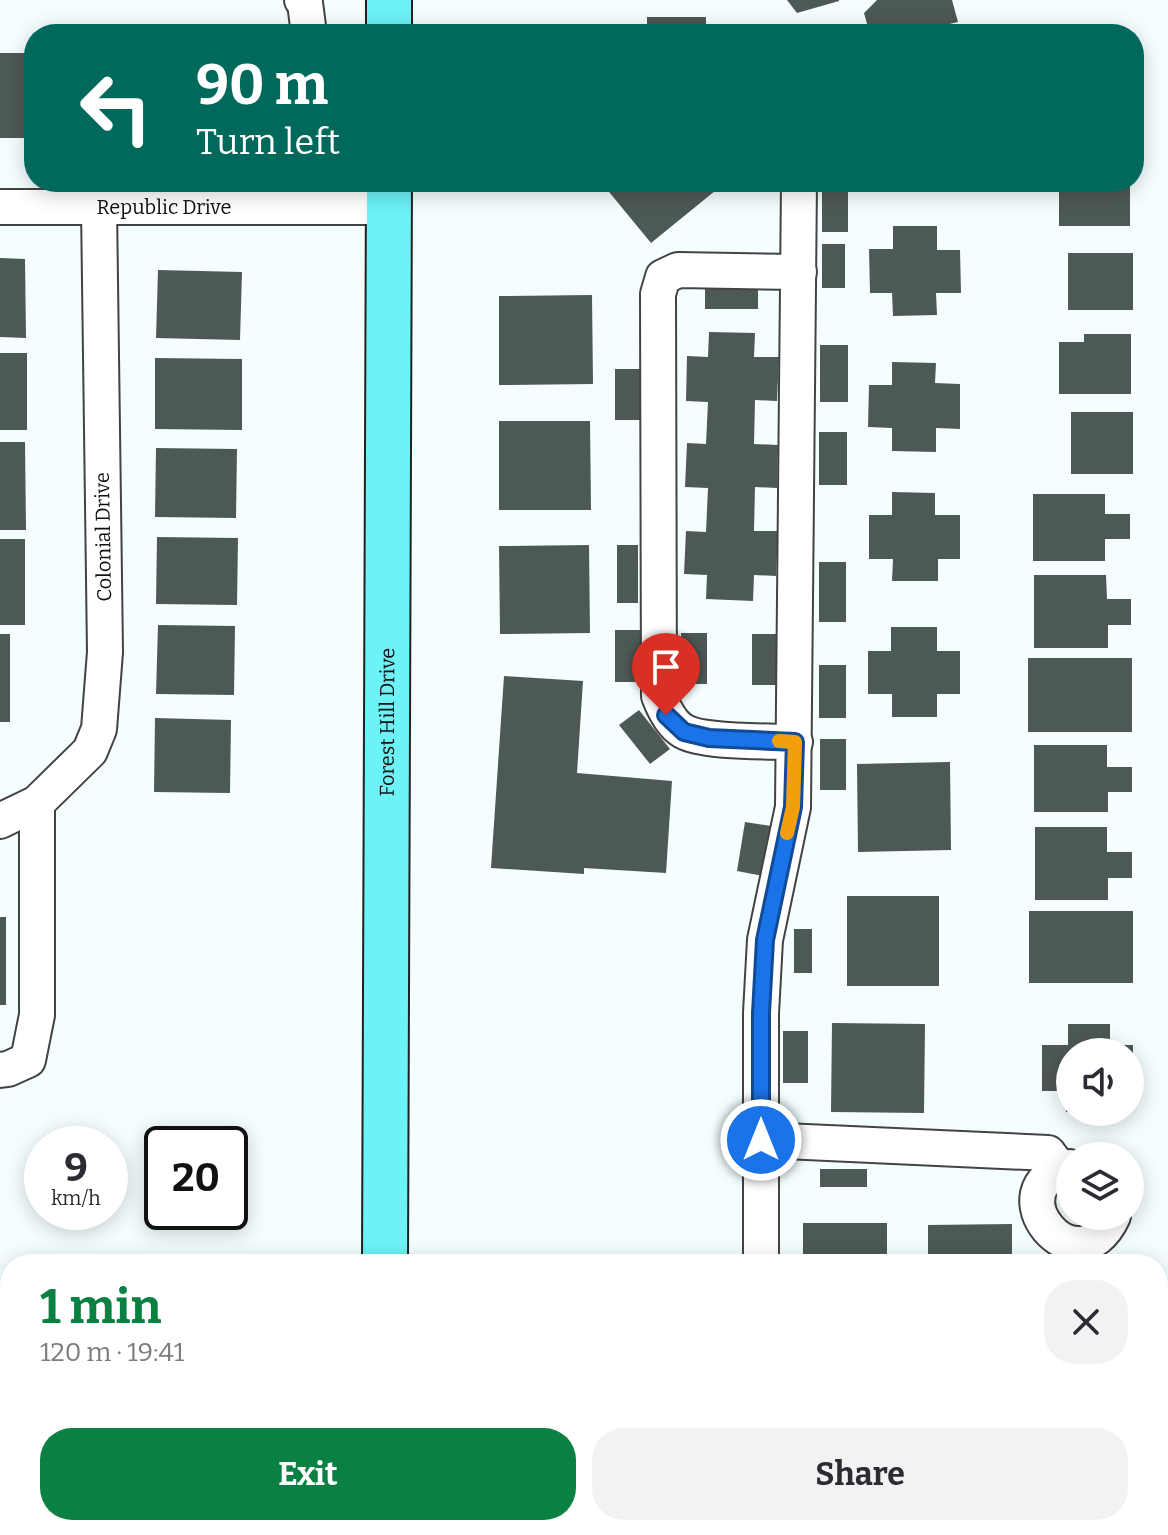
<!DOCTYPE html>
<html lang="en">
<head>
<meta charset="utf-8">
<style>
  :root { --surface:#fff; --page:#f2f2f3; --text:#2b2b33; --muted:#7c7c81; --accent:#0b8043 }
  body { margin:0; font-family:Bitter,serif; background:var(--page); color:var(--text); height:100vh; display:flex; flex-direction:column; font-size:30px; white-space:nowrap }
  * { box-sizing:border-box; margin:0 }
  p { font-size:26px; color:var(--muted) }
  .icon { flex:none; width:44px; height:44px; fill:none; stroke:currentColor; stroke-width:2; stroke-linecap:round; stroke-linejoin:round }
  .map { position:relative; flex:1; overflow:hidden }
  .details { position:absolute; left:0px; top:1254px; width:1168px; height:282px; display:flex; flex-direction:column; background:var(--surface); border-radius:32px 32px 0 0; box-shadow:0 4px 20px #0003 }
  .details>* { flex:none }
  .top-card { position:absolute; left:24px; top:24px; width:1120px; height:168px; border-radius:32px; box-shadow:0 4px 20px #0003; background:#00695c; color:#fff; overflow:hidden }
  .buttons { position:absolute; left:1056px; top:1038px; display:grid; gap:16px }
  .buttons a { display:grid; place-items:center; width:88px; height:88px; border-radius:50%; background:var(--surface); box-shadow:0 4px 20px #0003; font-size:40px }
  .speed { position:absolute; left:24px; top:1126px; display:flex; gap:16px; font-size:40px; font-weight:700; text-align:center }
  .speed>* { display:grid; place-content:center; width:104px; height:104px; border-radius:50%; background:var(--surface); box-shadow:0 4px 20px #0003; line-height:1 }
  .speed small { font-size:20px; font-weight:400 }
  .speed .limit { border:4px solid #111; border-radius:12px; background:#fff; color:#111 }
  .pin { position:absolute; display:grid; place-items:center; width:68px; height:68px; color:#fff; margin:-82px -34px; border-radius:50% 50% 50% 0; rotate:-45deg; box-shadow:0 0 8px #0007 }
  .pin .icon { rotate:45deg }
  .me { position:absolute; width:88px; margin:-44px; rotate:0deg; stroke-linejoin:round; filter:drop-shadow(0 0 6px #0008) }
  .turn { display:flex; align-items:center; gap:28px; height:168px; padding:0 40px; font-size:36px }
  .turn .icon { width:104px; height:104px; stroke-width:2.5 }
  .turn b { display:block; font-size:56px; line-height:68px }
  .round { display:grid; place-items:center; flex:none; width:84px; height:84px; border-radius:32px; background:var(--page) }
  .head { display:flex; align-items:center; justify-content:space-between; height:136px; padding:0 40px }
  h1 { font-size:48px; font-weight:700; line-height:60px; color:var(--accent) }
  .cta { display:flex; gap:16px; margin-top:auto; padding:16px 40px }
  .cta a { flex:1; height:92px; border-radius:32px; background:var(--accent); color:#fff; font-size:32px; font-weight:700; line-height:92px; text-align:center }
  .cta a+a { background:var(--page); color:var(--text) }
  .map>svg:first-child { display:block }
  .green { fill:#bdc8ea }
  .building { fill:#4d5955 }
  .lines { fill:none; stroke-linecap:round; stroke-linejoin:round }
  .minor-casing { stroke:#434343; stroke-width:38 }
  .major-casing { stroke:#212121; stroke-width:48 }
  .minor { stroke:#fff; stroke-width:34 }
  .major { stroke:#6cf3f7; stroke-width:44 }
  .route-casing { stroke:#114b97; stroke-width:20 }
  .route { stroke:#1a73e8; stroke-width:14 }
  .slow { stroke:#f59e0b; stroke-width:14 }
  .labels { text-anchor:middle; stroke-width:8; stroke-linejoin:round; paint-order:stroke }
  .street-label { font-size:20px; fill:#101010; stroke:#fff }
</style>
</head>
<body>
<div class="map">
<svg width="1168" height="1535" viewBox="0 0 1168 1535">
  <rect width="100%" height="100%" fill="#f4feff"/>
  <path class="green" d="M0,1433H10V1526H321V1535H0Z"/>
  <g class="building">
    <path d="M787,0H839V1L797,13Z"/>
    <path d="M877,0H952L958,22L945,25V34H870L864,13Z"/>
    <rect x="647" y="17" width="59" height="17"/>
    <rect x="0" y="53" width="32" height="85"/>
    <path d="M611,182H726L651,243L605,187Z"/>
    <rect x="822" y="182" width="26" height="50"/>
    <path d="M895,182H939V190L895,189Z"/>
    <rect x="1059" y="182" width="71" height="44"/>
    <path d="M893,226H937V250H960L961,293H936L937,315L893,316L892,293H870L869,249H893Z"/>
    <rect x="822" y="244" width="23" height="44"/>
    <rect x="1068" y="253" width="65" height="57"/>
    <path d="M0,258L25,259L26,338L0,337Z"/>
    <path d="M158,270L242,272L240,340L156,338Z"/>
    <rect x="705" y="284" width="53" height="25"/>
    <path d="M592,295L593,384L499,385V296Z"/>
    <path d="M709,332L755,333L754,357H779L777,401L755,400L754,444L778,445L777,488L755,487L754,531H778L776,576L754,575L753,601L706,599L707,575L684,574L686,531L706,532L708,488L685,487L687,443L706,444L708,402L686,401L687,356L708,357Z"/>
    <path d="M1084,334H1131V394H1059V342H1084Z"/>
    <rect x="820" y="345" width="28" height="57"/>
    <rect x="0" y="353" width="27" height="77"/>
    <path d="M155,358L242,359V430L155,429Z"/>
    <path d="M892,362L936,363L935,383L960,384V429L936,428V452L892,451V428L868,427L869,385H892Z"/>
    <rect x="615" y="369" width="26" height="51"/>
    <rect x="1071" y="412" width="62" height="62"/>
    <path d="M499,421H590L591,510H499Z"/>
    <rect x="819" y="432" width="28" height="53"/>
    <path d="M0,442H25L26,530H0Z"/>
    <path d="M156,448L237,449L236,518L155,517Z"/>
    <path d="M892,492L935,493V515H960V559H938V581H892L893,559H869V515H892Z"/>
    <path d="M1033,494H1105V514H1130V539H1105V561H1033Z"/>
    <path d="M157,537L238,538L237,605L156,604Z"/>
    <rect x="0" y="539" width="25" height="86"/>
    <path d="M589,545L590,633L500,634L499,546Z"/>
    <rect x="617" y="545" width="21" height="58"/>
    <rect x="819" y="562" width="27" height="60"/>
    <path d="M1034,575H1106L1107,599H1131V625H1108V648H1034Z"/>
    <path d="M158,625L235,626L234,695L156,694Z"/>
    <path d="M891,627H937V651H960V694H937V717H892V694H868V651H891Z"/>
    <rect x="615" y="630" width="25" height="52"/>
    <rect x="681" y="633" width="26" height="51"/>
    <rect x="0" y="634" width="10" height="88"/>
    <rect x="752" y="634" width="27" height="51"/>
    <rect x="1028" y="658" width="104" height="74"/>
    <rect x="819" y="665" width="27" height="53"/>
    <path d="M504,676L583,681L577,773L672,781L666,873L584,868V874L491,868Z"/>
    <path d="M639,710L670,749L650,764L619,725Z"/>
    <path d="M155,718L231,720L230,793L154,792Z"/>
    <rect x="820" y="739" width="26" height="51"/>
    <path d="M1034,745H1107V767H1132V792H1108V812H1034Z"/>
    <path d="M950,762L951,850L858,852L857,764Z"/>
    <path d="M745,822L771,826L763,876L737,871Z"/>
    <path d="M1035,827H1107V852H1132V878H1108V900H1035Z"/>
    <rect x="847" y="896" width="92" height="90"/>
    <rect x="1029" y="911" width="104" height="72"/>
    <rect x="0" y="917" width="6" height="88"/>
    <rect x="794" y="929" width="18" height="44"/>
    <path d="M832,1023L925,1024L924,1113L831,1112Z"/>
    <path d="M1068,1024H1110V1045H1133V1092H1130V1052H1070V1112H1066V1091H1042V1045H1068Z"/>
    <rect x="783" y="1031" width="25" height="52"/>
    <rect x="820" y="1169" width="47" height="18"/>
    <rect x="803" y="1223" width="84" height="41"/>
    <path d="M1012,1224V1264H928V1225Z"/>
  </g>
  <g class="lines">
    <g class="minor-casing">
      <g id="minor">
        <path d="M302,0L305,3L309,34"/>
        <path id="s1" d="M0,207H389"/>
        <path d="M795,742C770,741 703,743 683,731C671,724 664,709 659,696L658,294L663,277L678,270L799,272"/>
        <path d="M0,821L37,803L90,751L99,729L105,652L99,207"/>
        <path d="M0,1070L8,1069L28,1060L37,1015V803"/>
        <path d="M761,1140L1048,1153L1060,1169"/>
        <path d="M1070,1167C990,1187 1077,1294 1113,1216"/>
        <path d="M761,1264V1013L765,940L793,807L799,182"/>
        <path d="M1158,1418H1168"/>
        <path d="M1150,1526L1153,1535"/>
      </g>
    </g>
    <g class="major-casing">
      <g id="major">
        <path d="M389,0V34"/>
        <path id="s2" d="M385,1264L389,182"/>
        <path d="M384,1535V1526"/>
      </g>
    </g>
    <use href="#minor" class="minor"/>
    <use href="#major" class="major"/>
  </g>
  <g class="lines">
    <g class="route-casing">
      <path id="route" d="M666,715L684,732L709,738L795,742L793,807L765,940L761,1013V1140"/>
    </g>
    <use href="#route" class="route"/>
    <path class="slow" d="M779,741L795,742L793,807L787,833"/>
  </g>
  <g class="labels">
    <g class="street-label">
      <text dy="7" stroke="none"><textPath href="#s1" startOffset="164">Republic Drive</textPath></text>
      <text transform="translate(103 537) rotate(-91)" y="7">Colonial Drive</text>
      <text dy="7" stroke="none"><textPath href="#s2" startOffset="542">Forest Hill Drive</textPath></text>
    </g>
  </g>
</svg>
<div class="buttons">
<a><svg class="icon" aria-label="sound" viewBox="0 0 24 24"><path d="M4 9h4l5-4v14l-5-4H4zM17 9q2 3 0 6"/></svg></a>
<a><svg class="icon" aria-label="layers" viewBox="0 0 24 24"><path d="M12 4l9 5-9 5-9-5zM3 14l9 5 9-5"/></svg></a>
</div>
<div class="speed"><div>9<small>km/h</small></div><div class="limit">20</div></div>
<div class="pin" style="left:666px;top:715px;background:#d93025"><svg class="icon" aria-label="arrive" viewBox="0 0 24 24"><path d="M6 21V4h12l-3 4 3 4H6"/></svg></div>
<svg class="me" style="left:761px;top:1140px" viewBox="-20 -20 40 40"><circle r="17" fill="#1a73e8" stroke="#fff" stroke-width="3"/><path d="M0-11L8 9 0 5-8 9z" fill="#fff"/></svg>
<div class="top-card">
<div class="turn"><svg class="icon" aria-label="left" viewBox="0 0 24 24"><path d="M17 20v-9H6M10 6l-5 5 5 5"/></svg><div><b>90 m</b>Turn left</div></div>
</div>
<section class="details">
<div class="head"><div><h1>1 min</h1><p>120 m · 19:41</p></div><a class="round"><svg class="icon" aria-label="close" viewBox="0 0 24 24"><path d="M6 6l12 12M18 6L6 18"/></svg></a></div>
<div class="cta"><a>Exit</a><a>Share</a></div>
</section>
</div>
</body>
</html>
